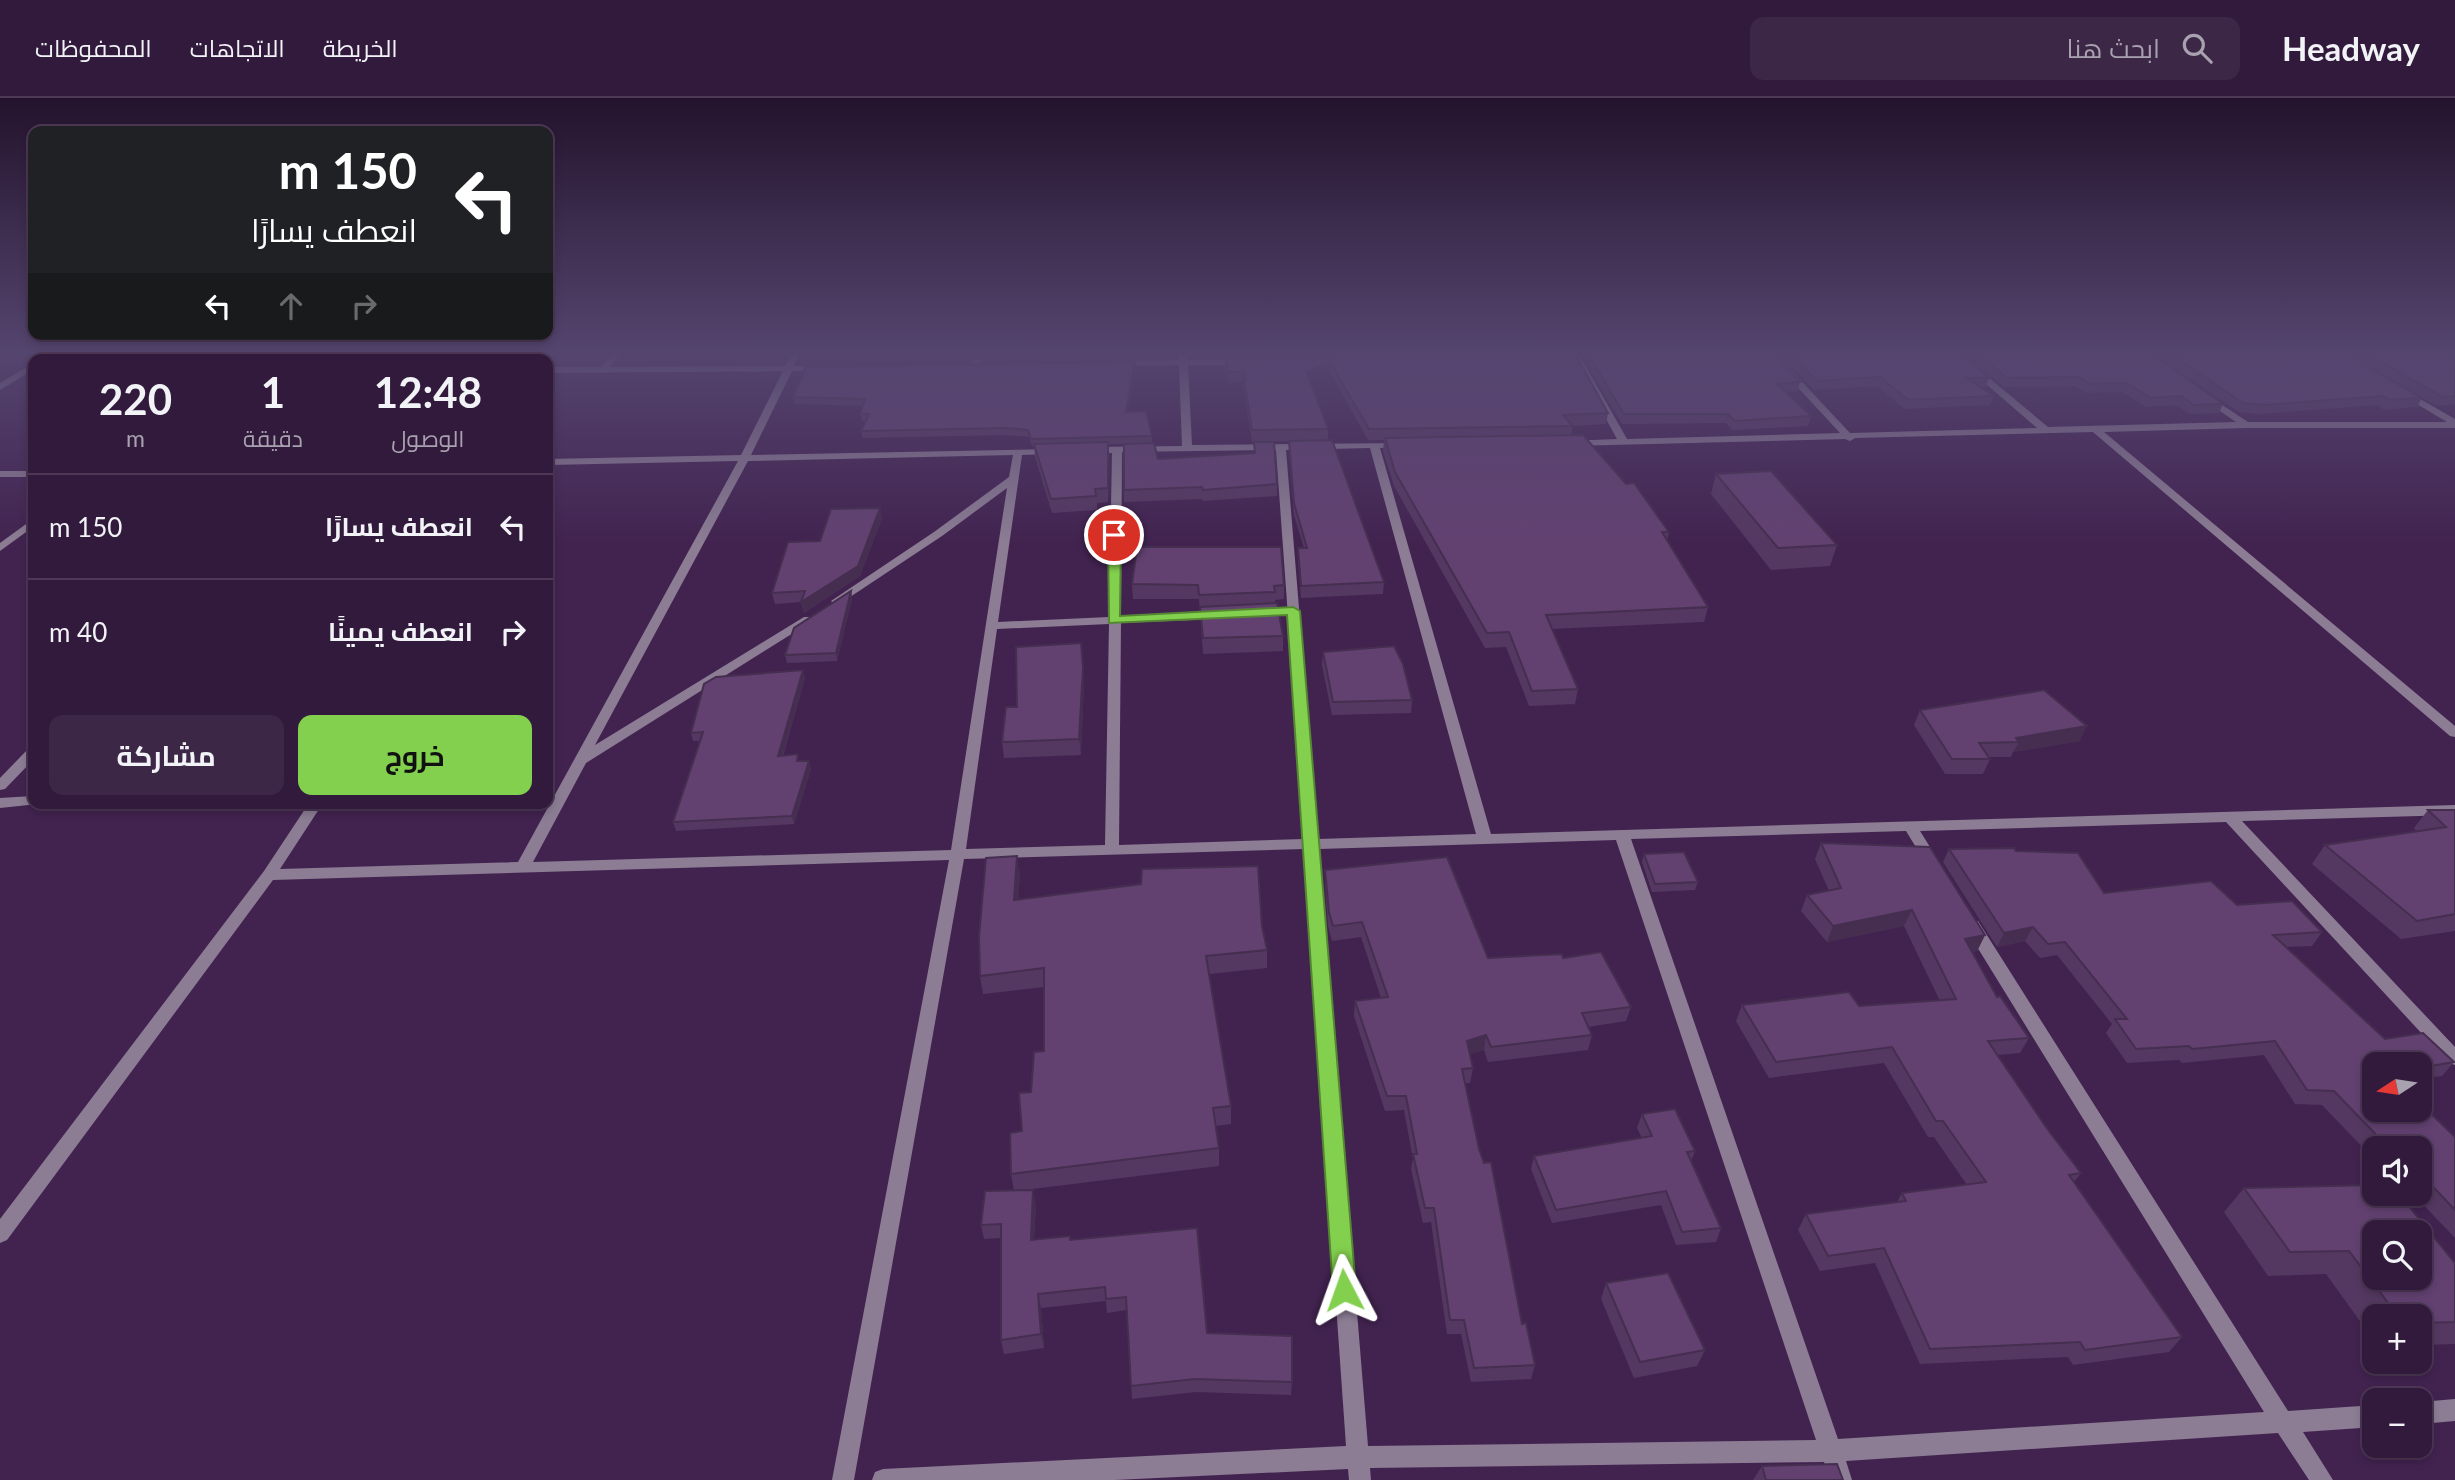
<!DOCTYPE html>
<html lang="ar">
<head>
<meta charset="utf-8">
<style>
  :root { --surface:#321a3c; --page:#3d2747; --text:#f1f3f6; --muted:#a8a1af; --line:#4d3856; --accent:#83d04e }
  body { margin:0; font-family:Lato,Cairo,sans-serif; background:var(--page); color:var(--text); direction:rtl; height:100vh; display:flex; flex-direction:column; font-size:26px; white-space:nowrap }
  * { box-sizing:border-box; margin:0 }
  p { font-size:23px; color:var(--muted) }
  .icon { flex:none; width:38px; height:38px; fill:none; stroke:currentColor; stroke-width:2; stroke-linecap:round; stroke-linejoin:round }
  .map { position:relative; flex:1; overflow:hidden; direction:ltr }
  .details { position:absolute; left:28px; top:256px; width:525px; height:455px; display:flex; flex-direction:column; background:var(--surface); border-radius:14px; box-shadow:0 4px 10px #0003,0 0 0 2px var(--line); direction:rtl }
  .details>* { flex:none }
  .hud { position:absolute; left:28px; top:28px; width:525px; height:214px; border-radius:14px; box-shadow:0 4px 10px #0003,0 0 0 2px var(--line); direction:rtl; background:#202124; color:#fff; overflow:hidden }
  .needle { width:46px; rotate:258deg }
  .controls { position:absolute; left:2362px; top:954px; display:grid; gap:14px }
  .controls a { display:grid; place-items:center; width:70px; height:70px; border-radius:14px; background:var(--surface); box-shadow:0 4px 10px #0003,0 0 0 2px var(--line); font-size:35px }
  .pin { position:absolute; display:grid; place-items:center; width:60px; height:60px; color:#fff; margin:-30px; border:4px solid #fff; border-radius:50%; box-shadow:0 2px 7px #0007 }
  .me { position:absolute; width:77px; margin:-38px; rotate:356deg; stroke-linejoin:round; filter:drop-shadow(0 0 5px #0008) }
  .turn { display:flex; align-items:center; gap:24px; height:147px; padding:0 21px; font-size:32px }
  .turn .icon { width:91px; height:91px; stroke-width:2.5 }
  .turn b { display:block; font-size:49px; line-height:60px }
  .lanes { display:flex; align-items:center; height:66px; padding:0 21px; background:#0003; justify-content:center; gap:35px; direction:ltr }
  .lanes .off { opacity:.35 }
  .eta { display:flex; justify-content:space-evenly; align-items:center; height:119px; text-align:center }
  .eta b { font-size:42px; font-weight:700; line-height:49px }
  .primary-button { display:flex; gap:14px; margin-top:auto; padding:14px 21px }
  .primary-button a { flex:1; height:80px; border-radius:14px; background:var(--accent); color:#111; font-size:28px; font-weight:700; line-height:80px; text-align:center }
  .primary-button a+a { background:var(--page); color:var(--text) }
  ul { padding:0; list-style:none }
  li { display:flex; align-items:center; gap:21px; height:105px; padding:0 21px; border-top:2px solid var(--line) }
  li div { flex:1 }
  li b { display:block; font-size:26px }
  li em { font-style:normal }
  header { display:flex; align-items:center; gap:42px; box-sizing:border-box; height:98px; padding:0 35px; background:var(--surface); border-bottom:2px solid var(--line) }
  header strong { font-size:33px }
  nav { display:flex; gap:38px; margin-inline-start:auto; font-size:24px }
  .search { width:490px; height:63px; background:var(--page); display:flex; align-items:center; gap:18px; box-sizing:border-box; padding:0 24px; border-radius:14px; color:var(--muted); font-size:26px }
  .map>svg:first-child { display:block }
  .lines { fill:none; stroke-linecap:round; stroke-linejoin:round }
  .minor { fill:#8c7d94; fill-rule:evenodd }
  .wall { fill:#543861 }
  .shaded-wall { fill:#452e4f }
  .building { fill:#624171; stroke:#452e4f; stroke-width:2; fill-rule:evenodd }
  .route { fill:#83d04e; stroke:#558733; stroke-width:2 }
</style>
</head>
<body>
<header>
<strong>Headway</strong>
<div class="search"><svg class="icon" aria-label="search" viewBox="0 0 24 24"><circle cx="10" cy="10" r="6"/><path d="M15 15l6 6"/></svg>ابحث هنا</div>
<nav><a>الخريطة</a><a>الاتجاهات</a><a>المحفوظات</a></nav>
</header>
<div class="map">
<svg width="2455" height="1382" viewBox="0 0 2455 1382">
  <rect width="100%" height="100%" fill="#422350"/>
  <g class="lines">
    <g class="minor">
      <path d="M52,253H62L52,261H42Z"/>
      <path d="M244,253H253L245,261H235Z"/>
      <path d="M425,253H434L427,261H418Z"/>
      <path d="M615,253H623L610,269L785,268L793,253H801L794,268H826V272L823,273H792L751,357L1057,351V355L1054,356L1022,357L998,524L1109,519L1112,355H1092L1087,352L1092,349L1182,348L1179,267L1116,268L1112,265L1113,263L1179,262V253H1187L1188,262H1246V266L1243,267H1188L1192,347L1403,345V349L1380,350L1491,736L2455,707V717L2242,723L2455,949V967L2449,965L2226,724L1920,733L1940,765L1933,770L1928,769L1906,733L1631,741L1838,1341L2264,1314L1966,831L1964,827L1966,823H1978L2288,1313L2375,1307V1329L2303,1334L2333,1382H2309L2278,1335L1846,1363L1852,1382H1830L1824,1364L1370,1370L1371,1382H1349L1348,1371L1115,1382H872L875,1374L883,1371L1346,1348L1304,751L964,761L854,1382H832L949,762L273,782L7,1142L0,1145V1121L264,773L309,705H323L280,771L518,764L738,363L548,367V361L741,357L783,273L548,275V269H601ZM1370,350L1476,736L1318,741L1286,352ZM1276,352L1304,741L1119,747L1121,525L1218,521L1224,517L1218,513L1121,518L1122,354ZM1013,357L1009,379L934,434L831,503L833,505H841L942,438L1007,390L951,752L533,764L586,665L814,522L812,519H804L595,647L748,363ZM1109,526L1105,747L966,751L997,531ZM1616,742L1816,1342L1368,1348L1319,751Z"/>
      <path d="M976,253H984L979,267L975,270L971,267Z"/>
      <path d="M1569,253H1577L1627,341L1840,335L1764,253H1773L1850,335L2037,330L1948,253H1957L2048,329L2236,324L2204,302V298L2207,297L2248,324H2447L2400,296L2408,294L2455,321V330H2246L2104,334L2455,628V639L2450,638L2093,334L1855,340L1850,343L1845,341L1571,348L1568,347V343L1617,341Z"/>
      <path d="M33,265V272L0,292V285Z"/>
      <rect x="0" y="373" width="33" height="6"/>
      <path d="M33,421V429L0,453V445Z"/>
      <path d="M33,650V662L5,691L0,692V680L28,651Z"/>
      <path d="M33,698V705L38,706L0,710V700Z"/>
      <path d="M2455,1301V1323L2420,1326V1304Z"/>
    </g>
  </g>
  <g class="wall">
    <path d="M1137,253L1138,259L820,263L818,257Z"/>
    <path d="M1221,253H1569L1568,254L1608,315L1606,326L1573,328L1571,337L1669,434L1667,443L1708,509L1704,524L1552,531L1578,591L1575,606L1529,608L1506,549L1485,550L1394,388L1383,353L1384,342H1368L1330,274L1311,283L1328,331V342L1384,484L1383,496L1301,500L1298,462V450H1304L1294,417L1289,354V343L1252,344L1243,284L1229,285L1225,269V259L1513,255L1222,258Z"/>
    <path d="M1579,253H1771L1800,284L1798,293L1785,294L1811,318L1808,328L1732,332L1726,325L1622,326Z"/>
    <path d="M1777,253H1958L1989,280L1986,289H1980L1994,298L1990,307L1904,311L1877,288L1814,292Z"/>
    <path d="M1960,253H2148L2223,306L2219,315L2190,316L2176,307L2146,309L2123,294L2086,295L2075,288L2004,289Z"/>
    <path d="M2149,253H2341L2422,300L2417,309L2384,312L2377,307L2259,316L2239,314Z"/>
    <path d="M2342,253H2455V306L2437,308Z"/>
    <path d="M1135,264L1136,270L1128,314L1152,338V345L1158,361L1254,355V344L1277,386V398L1203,403L1202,401L1124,404V346H1109L1108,404L1097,405V412L1052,415L1035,359L1034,348H1032L1029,339L1007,337L863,340L861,333L866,323H862L860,316L863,308L795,306L793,299Z"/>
    <path d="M1716,376L1837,447L1830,468L1771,472L1711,396Z"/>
    <path d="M882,420L860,478L804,515L801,504L775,506L772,495L820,443Z"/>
    <path d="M1132,486L1284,487V501L1275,502V505L1283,538V553L1203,556L1199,501H1133Z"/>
    <path d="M851,493L852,501L837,563L787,565L785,557Z"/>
    <path d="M1081,545L1084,585L1081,657L1004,660L1002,644L1017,609Z"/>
    <path d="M1323,554L1412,602L1411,615L1332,617L1322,567Z"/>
    <path d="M805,580L783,658L800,663H809L811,671L794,726L676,733L673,724L700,643H693L691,635Z"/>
    <path d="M1920,612L2080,643L2013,654L2011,659H1989L1990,661L1983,676H1945L1914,627Z"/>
    <path d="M2428,712H2455V833L2401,841L2312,766L2325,747L2417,734L2414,730Z"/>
    <path d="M1821,745L1985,837L1977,853L1972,854L1997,899L2029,940L2020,955L1998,957L2048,1032L2081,1075L2074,1084L2182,1239L2169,1254L2073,1267L2068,1259L1920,1266L1875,1165L1820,1173L1798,1132L1806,1116L1897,1104L1902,1095L1967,1087L1934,1039H1928L1884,965L1769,980L1736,923L1742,907L1859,908L1940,903L1904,828L1827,844L1801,813L1807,797L1829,793L1815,761Z"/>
    <path d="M1949,751L2016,753L2104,795L2237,807L2322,834L2312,848L2287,849L2385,941L2454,964L2442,978L2420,981V966H2375L2455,1039V1140L2413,1096H2420V1050H2375V1062L2322,1007L2295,1006L2264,957L2182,965L2179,962L2127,965L2106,935L2112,926L2057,857L2040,860L2025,843L1997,849L1943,764Z"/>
    <path d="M1644,756L1698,784L1695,792L1652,794L1642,764Z"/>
    <path d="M1325,772L1488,860H1563L1631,909L1626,923L1588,929L1592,937L1588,952L1488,964L1484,952L1470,956L1473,970L1470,985H1465L1479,1051L1522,1226L1535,1267L1531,1281L1471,1284L1461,1236H1447L1431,1124L1423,1125L1411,1071L1413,1061L1404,1012L1385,1013L1354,918L1355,903L1381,900L1361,839L1332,843L1328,828L1325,786Z"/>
    <path d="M1020,776L1018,801L1262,828L1267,852V870L1209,876L1231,1008V1026L1216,1028L1219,1050V1068L1024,1092L1036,1106L1034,1141L1071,1142L1207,1235L1292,1284L1291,1297L1196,1294L1132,1301L1127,1212L1107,1215L1106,1203L1041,1210L1044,1250L1004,1256L1001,1242V1140L984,1141L981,1127L1014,1093L1011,1076L1031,994L1044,953V889L983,896L980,878Z"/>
    <path d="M1642,1016L1695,1053L1691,1063L1721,1130L1716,1144L1676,1147L1661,1107L1552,1125L1531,1071L1534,1058L1642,1040L1637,1030Z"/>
    <path d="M2244,1090L2455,1165V1246L2420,1247V1218H2375V1244L2326,1176L2268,1178L2224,1114Z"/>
    <path d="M1606,1185L1705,1252L1697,1268L1634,1280L1601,1201Z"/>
    <path d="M1762,1368L1843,1382H1753Z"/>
  </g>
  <g class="shaded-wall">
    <path d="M1135,264L1136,270L1126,321V314Z"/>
    <path d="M1330,264V274L1307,285V274Z"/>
    <path d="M1108,344L1109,358L1108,404Z"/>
    <path d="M880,410L882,420L860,478L804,515L801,504Z"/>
    <path d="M851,493L852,501L837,563L836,555Z"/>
    <path d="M1083,570L1084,585L1081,657L1079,641Z"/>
    <path d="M803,572L805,580L780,666L778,658Z"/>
    <path d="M2087,628L2080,643L2013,654L2019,644L2016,640Z"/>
    <path d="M809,663L811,671L794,726L792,718Z"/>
    <path d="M1017,758L1020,776L1017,819L1014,802Z"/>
    <path d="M1912,812L1904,828L1827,844L1833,828Z"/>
    <path d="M2033,829L2025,843L1997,849L2004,835Z"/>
    <path d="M1985,837L1977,853L1957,857L1965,841Z"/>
    <path d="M1486,937L1484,952L1465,958L1467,943Z"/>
    <path d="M1033,1092L1036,1106L1033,1156L1031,1142Z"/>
    <path d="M1038,1196L1041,1210L1044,1250L1041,1236Z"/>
  </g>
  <g class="building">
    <path d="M820,253H1111L818,257Z"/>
    <path d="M1586,253H1771L1800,284L1777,286L1811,318L1735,323L1728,316H1624Z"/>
    <path d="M1787,253H1958L1989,280H1967L1994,298L1908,302L1880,279L1817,283Z"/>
    <path d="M1974,253H2148L2223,306L2194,307L2181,298L2151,300L2127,285L2089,286L2079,279L2007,280Z"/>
    <path d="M2166,253H2341L2422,300L2390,302L2383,298L2264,307L2243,305Z"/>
    <path d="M2362,253H2455V298L2443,299Z"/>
    <path d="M1574,254L1608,315L1563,317L1573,328L1369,331L1330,264L1307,274L1328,331L1252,332L1243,274H1229L1225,259Z"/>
    <path d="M1135,264L1126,314L1146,313L1152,338L1031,341L1028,332L1007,330L861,333L869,316H860L865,301L793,299L806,269Z"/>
    <path d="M1583,337L1626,386L1634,385L1669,434H1662L1708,509L1546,517L1578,591L1532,593L1509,534L1487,535L1395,374L1385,340Z"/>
    <path d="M1332,342L1384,484L1301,488L1298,450H1307L1294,405L1289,343Z"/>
    <path d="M1108,344V390L1095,391L1096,398L1051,401L1034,346Z"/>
    <path d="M1254,344H1274L1277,386L1203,392L1202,389L1124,392V346L1154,345L1158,361L1255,355Z"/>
    <path d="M1771,373L1837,447L1778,450L1716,376Z"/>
    <path d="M880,410L858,468L801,504L805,493L772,495L788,444L820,443L831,411Z"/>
    <path d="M1137,449H1281L1284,487L1274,488L1275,494L1199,497L1198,487L1132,486Z"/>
    <path d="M851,493L836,555L785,557L794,530Z"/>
    <path d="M1277,505L1283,538L1203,540L1200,509Z"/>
    <path d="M1081,545L1083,570L1079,641L1002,644L1006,609H1017L1016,549Z"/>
    <path d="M1394,548L1403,566L1412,602L1333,604L1323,554Z"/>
    <path d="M803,572L778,658L798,656L797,663H809L792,718L673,724L703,634L691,635L704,586L716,579Z"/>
    <path d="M2044,592L2087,628L2016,640L2019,644L1979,645L1990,661H1952L1920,612Z"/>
    <path d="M2428,712H2455V816L2417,823L2325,747L2446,729Z"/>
    <path d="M1821,745L1930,749L1985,837L1965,841L1997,899L2000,898L2029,940L1988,943L2048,1032L2081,1075L2069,1077L2182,1239L2085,1252L2080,1244L1930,1251L1884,1150L1828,1158L1806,1116L1906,1103L1902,1095L1986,1084L1943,1023H1936L1892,949L1776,964L1742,907L1849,894L1859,908L1956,901L1912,812L1833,828L1807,797L1841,790Z"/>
    <path d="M2014,750L2016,753L2078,755L2104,795L2211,783L2237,807L2292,803L2322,834L2273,837L2385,941L2423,935L2454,964L2420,970V966H2375V1012H2420V1005L2455,1039V1112L2420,1075V1050H2389L2334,993L2307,992L2275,943L2192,951L2189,948L2136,951L2115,921H2127L2065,844L2048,846L2033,829L2004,835L1949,751Z"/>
    <path d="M1684,754L1698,784L1655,786L1644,756Z"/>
    <path d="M1017,758L1014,802L1141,786L1142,771L1258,768L1262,828L1267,852L1206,858L1231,1008L1213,1010L1219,1050L1011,1076L1010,1035L1022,1033L1019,995L1031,994L1034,954L1044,953V870L980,878L979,838L986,760Z"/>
    <path d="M1447,759L1488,860L1562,856L1563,860L1601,854L1631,909L1582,915L1592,937L1491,949L1486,937L1467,943L1473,970L1462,971L1479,1051L1484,1065L1491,1064L1522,1226L1526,1225L1535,1267L1474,1270L1464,1222H1450L1434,1110H1425L1413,1056H1417L1406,998H1387L1355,903L1388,899L1362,824L1333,828L1329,814L1325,772Z"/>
    <path d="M1675,1011L1695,1053L1687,1054L1721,1130L1682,1134L1666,1093L1556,1112L1534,1058L1652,1038L1642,1016Z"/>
    <path d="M2375,1087V1096H2399L2455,1165V1224L2420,1225V1218H2398L2349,1153L2290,1154L2244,1090ZM2375,1134H2420V1180H2375Z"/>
    <path d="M1033,1092L1031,1142L1070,1138V1142L1197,1130L1207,1235L1292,1238V1284L1195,1281L1131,1288L1126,1199L1106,1201L1105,1189L1038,1196L1041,1236L1001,1242V1126L981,1127L985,1093Z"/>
    <path d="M1668,1175L1705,1252L1640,1264L1606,1185Z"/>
    <path d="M1837,1366L1843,1382H1766L1762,1368Z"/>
  </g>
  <linearGradient id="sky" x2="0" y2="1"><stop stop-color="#24132c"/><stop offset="0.57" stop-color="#54456f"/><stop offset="1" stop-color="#54456f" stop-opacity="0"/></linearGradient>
  <rect width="2455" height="446" fill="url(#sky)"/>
  <path class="route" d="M1114,434L1121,437L1120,518L1293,509L1300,513L1356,1192L1352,1199L1344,1202L1336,1199L1333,1192L1287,517L1109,525L1108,437Z"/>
</svg>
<div class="controls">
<a><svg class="needle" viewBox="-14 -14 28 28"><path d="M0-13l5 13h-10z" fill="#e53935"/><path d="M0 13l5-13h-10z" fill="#a8a1af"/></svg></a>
<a><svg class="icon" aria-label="sound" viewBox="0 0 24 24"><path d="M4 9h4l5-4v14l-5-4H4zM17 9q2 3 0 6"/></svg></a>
<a><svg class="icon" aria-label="search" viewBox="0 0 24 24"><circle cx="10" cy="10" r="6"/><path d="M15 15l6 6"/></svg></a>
<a>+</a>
<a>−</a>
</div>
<div class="pin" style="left:1114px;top:437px;background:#d93025"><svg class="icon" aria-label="arrive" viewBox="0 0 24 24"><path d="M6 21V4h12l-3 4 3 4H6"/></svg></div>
<svg class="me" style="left:1344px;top:1192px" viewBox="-20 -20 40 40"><path d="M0-17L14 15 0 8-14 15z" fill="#83d04e" stroke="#fff" stroke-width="4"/></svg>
<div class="hud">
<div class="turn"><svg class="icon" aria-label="left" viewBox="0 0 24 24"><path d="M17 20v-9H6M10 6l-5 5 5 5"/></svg><div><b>150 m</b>انعطف يسارًا</div></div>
<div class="lanes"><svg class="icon" aria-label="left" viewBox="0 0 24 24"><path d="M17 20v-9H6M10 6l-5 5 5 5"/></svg><svg class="icon off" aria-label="ahead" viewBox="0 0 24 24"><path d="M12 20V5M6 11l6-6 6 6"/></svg><svg class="icon off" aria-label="right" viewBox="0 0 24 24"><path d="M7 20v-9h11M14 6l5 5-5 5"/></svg></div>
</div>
<section class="details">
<div class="eta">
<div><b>12:48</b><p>الوصول</p></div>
<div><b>1</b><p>دقيقة</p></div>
<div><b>220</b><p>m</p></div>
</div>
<ul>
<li><svg class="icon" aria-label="left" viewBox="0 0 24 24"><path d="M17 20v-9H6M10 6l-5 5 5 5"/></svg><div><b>انعطف يسارًا</b></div><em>150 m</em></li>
<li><svg class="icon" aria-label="right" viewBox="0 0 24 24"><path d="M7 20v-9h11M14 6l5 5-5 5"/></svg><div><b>انعطف يمينًا</b></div><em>40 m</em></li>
</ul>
<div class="primary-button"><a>خروج</a><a>مشاركة</a></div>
</section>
</div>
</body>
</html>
